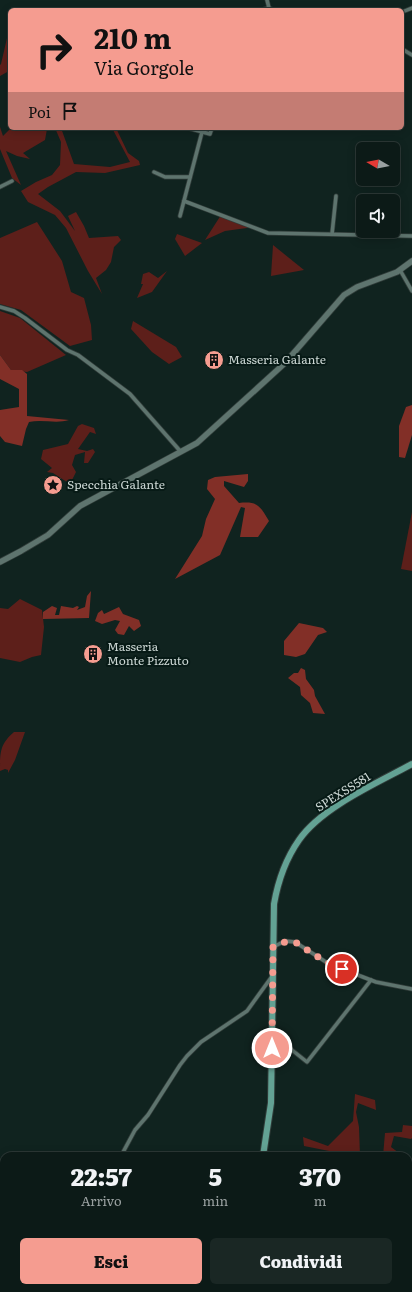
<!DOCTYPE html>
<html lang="it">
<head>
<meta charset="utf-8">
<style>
  :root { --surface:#0c1a17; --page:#1a2724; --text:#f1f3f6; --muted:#9aa1a1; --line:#2c3836; --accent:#f59c90 }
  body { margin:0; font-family:Literata,serif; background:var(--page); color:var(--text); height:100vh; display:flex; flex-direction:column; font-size:15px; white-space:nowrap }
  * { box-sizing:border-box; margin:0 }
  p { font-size:13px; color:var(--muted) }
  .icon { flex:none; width:22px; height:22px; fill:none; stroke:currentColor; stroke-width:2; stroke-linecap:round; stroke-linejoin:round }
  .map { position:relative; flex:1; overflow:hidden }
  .drawer { position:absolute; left:0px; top:1152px; width:412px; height:140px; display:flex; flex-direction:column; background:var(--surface); border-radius:12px 12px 0 0; box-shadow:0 2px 10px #0003,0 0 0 1px var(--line) }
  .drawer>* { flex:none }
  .top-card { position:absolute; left:8px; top:8px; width:396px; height:122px; border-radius:6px; box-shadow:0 2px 10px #0003,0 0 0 1px var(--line); background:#f59c90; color:#111; overflow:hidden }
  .needle { width:26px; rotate:280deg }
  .fabs { position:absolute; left:356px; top:142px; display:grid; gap:8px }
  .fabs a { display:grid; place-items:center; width:44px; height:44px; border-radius:6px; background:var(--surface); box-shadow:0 2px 10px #0003,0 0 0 1px var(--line); font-size:20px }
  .pin { position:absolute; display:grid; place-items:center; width:34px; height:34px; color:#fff; margin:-17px; border:2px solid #fff; border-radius:50%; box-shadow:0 1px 4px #0007 }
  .me { position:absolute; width:44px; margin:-22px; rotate:0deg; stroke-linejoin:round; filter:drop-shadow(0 0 3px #0008) }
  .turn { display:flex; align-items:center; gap:14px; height:84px; padding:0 20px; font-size:18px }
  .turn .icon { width:52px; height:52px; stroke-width:2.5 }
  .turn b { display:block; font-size:28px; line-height:34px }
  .then { display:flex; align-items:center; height:38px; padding:0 20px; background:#0003; gap:8px; font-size:15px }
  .eta { display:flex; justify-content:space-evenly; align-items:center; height:68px; text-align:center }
  .eta b { font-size:24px; font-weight:800; line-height:28px }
  .cta { display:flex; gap:8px; margin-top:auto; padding:8px 20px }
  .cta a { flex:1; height:46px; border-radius:6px; background:var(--accent); color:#111; font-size:16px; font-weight:800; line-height:46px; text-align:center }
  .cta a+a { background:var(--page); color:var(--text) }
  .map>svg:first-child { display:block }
  .green { fill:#5d1f1a }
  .forest { fill:#822f27 }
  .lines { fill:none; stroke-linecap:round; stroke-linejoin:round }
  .street-casing { stroke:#313d3a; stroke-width:5 }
  .secondary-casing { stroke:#313d3a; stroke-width:7 }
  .primary-casing { stroke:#313d3a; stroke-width:8 }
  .street { stroke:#5e746e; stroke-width:3.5 }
  .secondary { stroke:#5e746e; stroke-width:5.5 }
  .primary { stroke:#63a294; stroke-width:6 }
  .route { stroke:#f59c90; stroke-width:7; stroke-dasharray:0 12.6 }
  .labels { text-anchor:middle; stroke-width:4; stroke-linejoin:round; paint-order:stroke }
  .poi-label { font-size:12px; fill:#ccd7d4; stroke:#071a16; text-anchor:start }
  .street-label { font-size:12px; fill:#ccd7d4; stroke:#071a16 }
</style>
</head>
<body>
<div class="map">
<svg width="412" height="1292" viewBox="0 0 412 1292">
  <rect width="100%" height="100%" fill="#10231f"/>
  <g class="green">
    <path d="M7,38H10V65L7,63L9,71L0,76V65L1,64Z"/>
    <path d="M0,127L3,136L11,128H32V131L38,128L47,129L45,140L23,153L30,159L17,156L6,151L21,185L12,178L0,149Z"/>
    <path d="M55,128H61L74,164L110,167L130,162L112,128H116L128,153L139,161L140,165L105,173L76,172L48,187L38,194L60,211L75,231L68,216L76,212L84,226L89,238L118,236L121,240L114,247L111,262L106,270L96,278L102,294L88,271L66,228L55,215L28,202L21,191L36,182L52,175L60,165L61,142Z"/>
    <path d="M221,215L254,227L225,231L205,240Z"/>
    <path d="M37,222L62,261L71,292L84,298L91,325L92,340L70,346L21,310L0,304V238Z"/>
    <path d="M177,234L202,243L185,256L175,239Z"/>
    <path d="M273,245L304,270L271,276Z"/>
    <path d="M167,271L152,292L137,298L143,284H141L143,274L149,272L158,278Z"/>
    <path d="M0,311L20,318L66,355L27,372L11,370L0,355Z"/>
    <path d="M133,321L176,347L182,357L169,364L152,352L131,329Z"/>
    <path d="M82,424L94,428L96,434L90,432L78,449L87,451L93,449L95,452L88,463H84L85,452L75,455L72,465L76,472L70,484L53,473L47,472L52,468L41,459L43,450L68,444L78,426Z"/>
    <path d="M412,512V571L401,569Z"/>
    <path d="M20,599L42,610L44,627L41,655L32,657L20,662L0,658V608L8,609Z"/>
    <path d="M14,732H25L15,760L8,773V770L5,769L0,771C0,752 0,744 14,732Z"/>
    <path d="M355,1094L375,1100L376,1110L358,1103L356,1112L359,1127L360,1156H334V1152L304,1146L303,1137L328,1146L353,1121Z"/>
    <path d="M403,1125L412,1126V1138L411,1139L394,1136L391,1147L403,1156H383L385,1133L402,1132Z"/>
  </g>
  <g class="forest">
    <path d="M0,355L11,370H22L27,374V416L69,420C56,424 42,419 29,422L26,429L22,446L5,442L0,436V410L19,407V389L0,379Z"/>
    <path d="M412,405V435L405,458L399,457V426L406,407Z"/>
    <path d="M248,474V481L244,487L224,481V486L239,503C258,501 260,506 269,521L258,537H240L245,508L241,507L220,555L175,579L202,536L206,519L215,499L207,489L208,480L215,477Z"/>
    <path d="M91,591L89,618L43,619V612L52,606L57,608L55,615H59L61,606L73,608L77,606L79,607L77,610L85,607L87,596Z"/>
    <path d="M119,607L123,614L139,620L141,626L134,631L129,626L124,635L118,634L115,630L120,621L115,620L102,624L95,621L98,613L102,610L104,614Z"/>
    <path d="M299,623L323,628L327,632L318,635L305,654L296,657L284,655V641Z"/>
    <path d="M301,668L305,670L306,679L314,690L315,696L325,714L313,713L310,703L301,695L300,687L288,678L294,673H298Z"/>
  </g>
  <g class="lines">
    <g class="street-casing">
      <g id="street">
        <path d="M267,0L269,8"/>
        <path d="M261,10L269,8L274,10"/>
        <path d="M402,12L412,8"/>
        <path d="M402,49L412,55"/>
        <path d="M188,128L210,134L212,128"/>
        <path d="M154,172L165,177H190"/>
        <path d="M0,187L12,181"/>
        <path d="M184,201L268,233L412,236"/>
        <path d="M180,216L202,132"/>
        <path d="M332,234L336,196"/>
        <path d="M400,270L412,291"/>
        <path d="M0,307L14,311L25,318L67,350L78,355L130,394L181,452"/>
        <path d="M273,947L285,941L295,942L329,964L376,982L412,989"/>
        <path d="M273,1035L307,1062L371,980"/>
        <path d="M121,1156L135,1130L148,1115L180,1065L187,1056L201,1042L247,1011L273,975"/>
        <path d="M0,1292L4,1287"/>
      </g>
    </g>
    <g class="secondary-casing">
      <path id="secondary" d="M0,562L21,551L48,535L80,506L197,443L285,363L344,295L357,287L397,272L412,261"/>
    </g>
    <g class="primary-casing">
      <g id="primary">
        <path d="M263,1156L271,1103L274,904C278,881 285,860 299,840C322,807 377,783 412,764"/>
        <path d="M193,1292L196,1288"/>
      </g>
    </g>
    <use href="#street" class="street"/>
    <use href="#secondary" class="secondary"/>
    <use href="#primary" class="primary"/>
  </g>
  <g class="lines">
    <path class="route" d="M272,1048L273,947L285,942H295L329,964L342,969"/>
  </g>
  <defs>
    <g id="building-disc" transform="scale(1)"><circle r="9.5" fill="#f59c90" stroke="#071a16"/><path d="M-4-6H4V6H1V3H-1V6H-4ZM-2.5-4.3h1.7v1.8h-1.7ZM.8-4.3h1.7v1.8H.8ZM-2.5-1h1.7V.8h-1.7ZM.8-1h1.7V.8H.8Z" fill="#111"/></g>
    <g id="sight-disc" transform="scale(1)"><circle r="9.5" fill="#f59c90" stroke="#071a16"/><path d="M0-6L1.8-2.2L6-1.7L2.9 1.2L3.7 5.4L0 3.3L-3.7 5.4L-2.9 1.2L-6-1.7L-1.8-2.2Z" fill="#111"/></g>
  </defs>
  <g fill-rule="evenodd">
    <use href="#building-disc" x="214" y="360"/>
    <use href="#sight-disc" x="53" y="485"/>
    <use href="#building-disc" x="93" y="654"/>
  </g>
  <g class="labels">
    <g class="poi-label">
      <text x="228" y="364">Masseria Galante</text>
      <text x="67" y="489">Specchia Galante</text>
      <text x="107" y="651">Masseria<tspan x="107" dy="14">Monte Pizzuto</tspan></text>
    </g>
    <g class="street-label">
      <text transform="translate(343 792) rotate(-32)" y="4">SPEXSS581</text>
    </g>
  </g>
</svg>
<div class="fabs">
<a><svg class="needle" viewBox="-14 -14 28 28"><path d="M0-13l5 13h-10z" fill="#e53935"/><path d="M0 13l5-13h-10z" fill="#9aa1a1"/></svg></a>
<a><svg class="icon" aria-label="sound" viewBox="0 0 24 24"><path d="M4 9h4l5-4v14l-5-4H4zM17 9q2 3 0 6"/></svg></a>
</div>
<div class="pin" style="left:342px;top:969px;background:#d93025"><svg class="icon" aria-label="arrive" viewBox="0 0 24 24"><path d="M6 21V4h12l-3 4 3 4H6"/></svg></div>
<svg class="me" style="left:272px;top:1048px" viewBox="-20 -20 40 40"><circle r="17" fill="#f59c90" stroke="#fff" stroke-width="3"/><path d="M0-11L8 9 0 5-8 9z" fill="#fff"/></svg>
<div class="top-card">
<div class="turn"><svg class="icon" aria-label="right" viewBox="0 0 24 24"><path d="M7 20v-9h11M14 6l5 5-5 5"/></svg><div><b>210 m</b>Via Gorgole</div></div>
<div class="then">Poi<svg class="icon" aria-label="arrive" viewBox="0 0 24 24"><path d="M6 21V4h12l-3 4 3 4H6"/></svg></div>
</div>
<section class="drawer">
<div class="eta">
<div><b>22:57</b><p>Arrivo</p></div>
<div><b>5</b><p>min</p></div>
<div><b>370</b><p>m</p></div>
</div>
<div class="cta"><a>Esci</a><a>Condividi</a></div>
</section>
</div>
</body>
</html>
